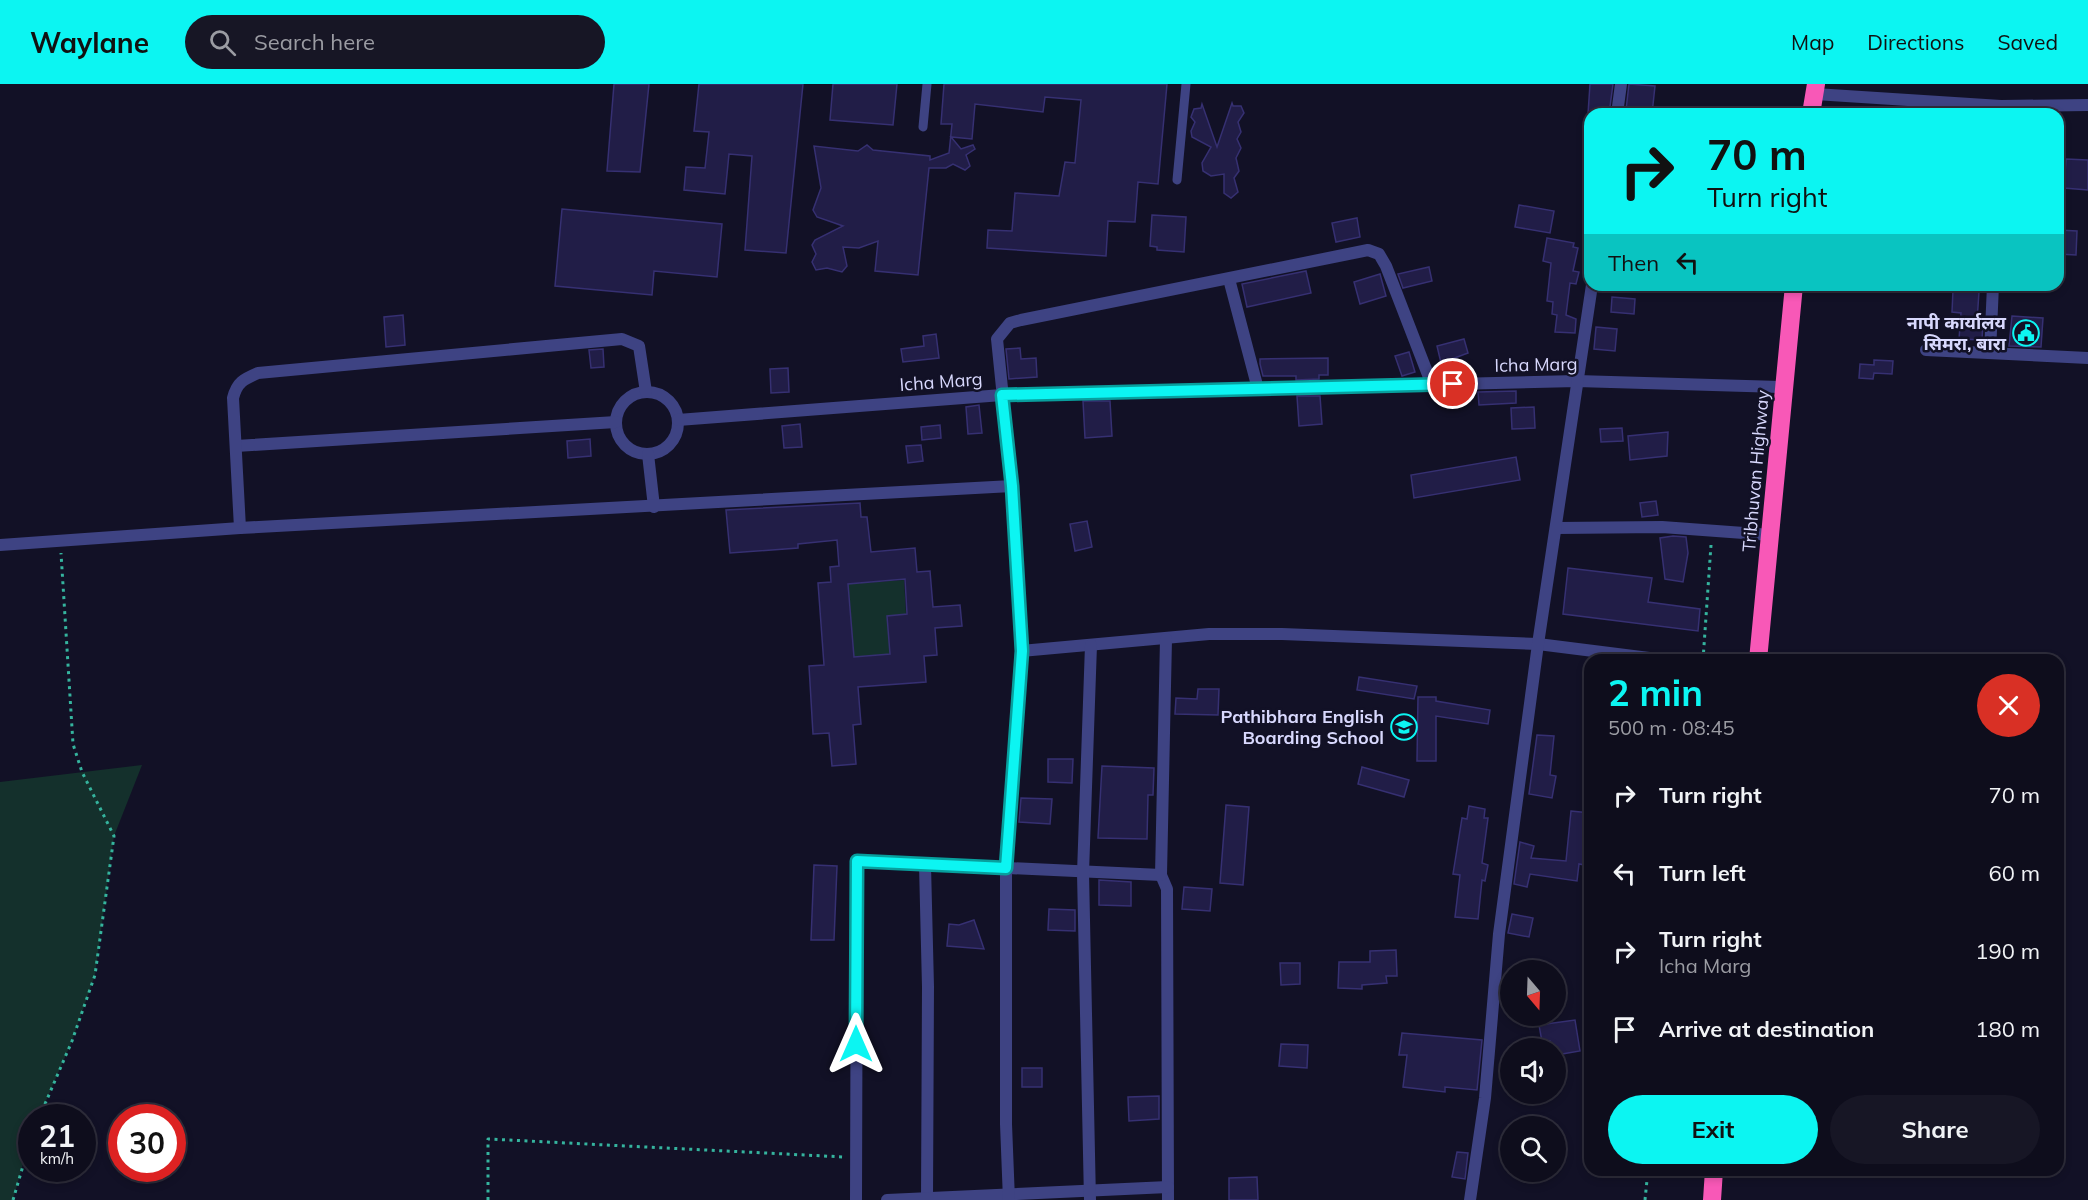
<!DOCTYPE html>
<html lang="en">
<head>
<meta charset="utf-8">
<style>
  :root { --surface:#0e0d1c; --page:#171625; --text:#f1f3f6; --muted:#9b9ca3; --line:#2e2d3b; --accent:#0cf5f2 }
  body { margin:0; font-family:Mulish,"Noto Sans Devanagari",sans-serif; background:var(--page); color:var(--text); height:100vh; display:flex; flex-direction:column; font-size:22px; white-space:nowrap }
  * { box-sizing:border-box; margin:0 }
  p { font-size:20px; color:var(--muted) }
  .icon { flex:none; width:33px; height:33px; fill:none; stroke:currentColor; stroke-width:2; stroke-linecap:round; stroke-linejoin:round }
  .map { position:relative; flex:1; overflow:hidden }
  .drawer { position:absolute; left:1584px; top:570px; width:480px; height:522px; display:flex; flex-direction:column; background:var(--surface); border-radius:18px; box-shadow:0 3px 9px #0003,0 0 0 2px var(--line) }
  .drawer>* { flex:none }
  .hud { position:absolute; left:1584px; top:24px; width:480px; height:183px; border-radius:18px; box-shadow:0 3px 9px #0003,0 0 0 2px var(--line); background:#0cf5f2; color:#111; overflow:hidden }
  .needle { width:39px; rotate:161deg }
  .fabs { position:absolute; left:1500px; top:876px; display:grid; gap:12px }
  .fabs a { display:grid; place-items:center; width:66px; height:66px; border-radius:50%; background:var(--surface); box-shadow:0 3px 9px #0003,0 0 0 2px var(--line); font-size:30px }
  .speed { position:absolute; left:18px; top:1020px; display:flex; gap:12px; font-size:30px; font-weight:700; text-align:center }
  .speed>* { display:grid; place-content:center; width:78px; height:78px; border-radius:50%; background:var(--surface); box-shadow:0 3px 9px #0003,0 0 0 2px var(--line); line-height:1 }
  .speed small { font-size:15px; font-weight:400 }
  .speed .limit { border:9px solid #d22; background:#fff; color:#111 }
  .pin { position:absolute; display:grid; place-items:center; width:51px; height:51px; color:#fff; margin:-26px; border:3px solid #fff; border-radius:50%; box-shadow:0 2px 6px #0007 }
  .me { position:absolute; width:66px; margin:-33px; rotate:0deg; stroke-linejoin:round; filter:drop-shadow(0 0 4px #0008) }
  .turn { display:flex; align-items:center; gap:21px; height:126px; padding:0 24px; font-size:27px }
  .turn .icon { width:78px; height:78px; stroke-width:2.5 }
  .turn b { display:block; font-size:42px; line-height:51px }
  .then { display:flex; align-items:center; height:57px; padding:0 24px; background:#0003; gap:12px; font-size:22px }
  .round { display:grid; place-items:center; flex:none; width:63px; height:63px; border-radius:32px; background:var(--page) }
  .headline { display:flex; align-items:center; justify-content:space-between; height:102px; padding:0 24px }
  h1 { font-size:36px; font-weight:700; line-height:45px; color:var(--accent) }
  .primary-button { display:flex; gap:12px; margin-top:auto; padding:12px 24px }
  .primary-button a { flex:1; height:69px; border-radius:36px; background:var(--accent); color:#111; font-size:24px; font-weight:700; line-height:69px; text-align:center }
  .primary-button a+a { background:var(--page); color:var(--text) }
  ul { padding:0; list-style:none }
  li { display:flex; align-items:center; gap:18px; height:78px; padding:0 24px }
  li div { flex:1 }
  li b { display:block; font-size:22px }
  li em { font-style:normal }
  header { display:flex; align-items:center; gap:36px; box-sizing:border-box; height:84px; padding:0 30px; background:var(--accent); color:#111 }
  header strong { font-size:28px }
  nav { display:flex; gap:33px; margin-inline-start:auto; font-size:21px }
  .search { width:420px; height:54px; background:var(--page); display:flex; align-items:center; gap:15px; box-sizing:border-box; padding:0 21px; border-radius:33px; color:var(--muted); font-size:22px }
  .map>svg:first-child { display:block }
  .green { fill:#14302c }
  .building { fill:#211d47; stroke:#363072; stroke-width:1.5; fill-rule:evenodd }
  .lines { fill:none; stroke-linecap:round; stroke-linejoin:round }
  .path { stroke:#35b49e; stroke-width:3; stroke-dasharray:3 4.5; stroke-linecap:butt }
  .lane { stroke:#3e4383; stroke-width:9 }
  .street { stroke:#3e4383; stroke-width:12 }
  .highway { stroke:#f858b7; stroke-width:18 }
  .route-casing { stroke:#089f9d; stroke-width:15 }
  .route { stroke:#0cf5f2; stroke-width:10 }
  .labels { text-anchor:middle; stroke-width:5; stroke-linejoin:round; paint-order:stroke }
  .poi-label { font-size:18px; font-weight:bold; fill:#d8d8fd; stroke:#121126; text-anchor:end }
  .street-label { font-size:18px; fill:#d8d8fd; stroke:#121126 }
</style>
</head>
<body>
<header>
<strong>Waylane</strong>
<div class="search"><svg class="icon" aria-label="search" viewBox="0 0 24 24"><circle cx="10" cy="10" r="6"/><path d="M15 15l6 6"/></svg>Search here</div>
<nav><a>Map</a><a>Directions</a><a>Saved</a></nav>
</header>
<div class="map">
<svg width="2088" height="1116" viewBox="0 0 2088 1116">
  <rect width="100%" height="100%" fill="#121126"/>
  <g class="green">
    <path d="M904,496L906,530L887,532L889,553L908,552L909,568L854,573L848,500Z"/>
    <path d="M142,681L114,752L95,891L72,957L39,1033L32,1034L31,1051L13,1116H0V698Z"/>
  </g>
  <g class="building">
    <path d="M614,0H649L640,88L607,87Z"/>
    <path d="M699,0H803L786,169L745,166L752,72L729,70L725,110L684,106L686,83L705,84L709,48L694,47Z"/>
    <path d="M833,0H897L893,41L830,36Z"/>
    <path d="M944,0H1167L1158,100L1138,98L1135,138L1108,137L1106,172L987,164L988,146L1012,147L1015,109L1059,112L1065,78L1075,79L1081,16L1045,13L1043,28L975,20L972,55L951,53L961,65L973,61L975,65L966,71L970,82L965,86L953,80L946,84H929L918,191L875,187L878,157L859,164L843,163L847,182L842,188L827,184L816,186L812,178L816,170L812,161L815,156L843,142L817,133L813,126L821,104L814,62L858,67L867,61L873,66L930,72V76L949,69L952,40H941Z"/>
    <path d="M1590,0H1613L1609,30H1588Z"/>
    <path d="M1629,0L1655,2L1652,30L1626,26Z"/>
    <path d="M1232,19L1233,22H1241L1244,29L1238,38L1241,48L1237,55L1241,64L1236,74L1239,87L1234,94L1238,108L1231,114L1224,109V90L1211,92L1203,87L1202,79L1211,63L1192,53L1191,47L1195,38L1191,33L1194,25L1201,24L1202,20L1217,63Z"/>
    <path d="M2066,75L2088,76V106L2064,104Z"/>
    <path d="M1519,121L1554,127L1550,149L1515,143Z"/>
    <path d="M562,125L722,140L717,193L654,187L652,211L555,202Z"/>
    <path d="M1152,131L1186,133L1184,168L1157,166V163L1150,162Z"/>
    <path d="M1357,134L1360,153L1336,158L1332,139Z"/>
    <path d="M2058,146L2077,147L2076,171L2058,170Z"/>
    <path d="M1547,154L1574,159L1573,163L1578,164L1573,187L1579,188L1576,200L1570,199L1566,231L1576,235L1575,249L1555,248L1557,231L1552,230L1553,218L1547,217L1551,179L1543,177Z"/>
    <path d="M1429,183L1432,197L1403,204L1398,190Z"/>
    <path d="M1306,187L1311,209L1247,223L1242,200Z"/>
    <path d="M1380,190L1386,212L1360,220L1354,198Z"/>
    <path d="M1953,206L1979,208L1977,237H1983L1982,256L1959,255L1961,229L1952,228Z"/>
    <path d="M1612,213L1635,215L1634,230L1611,228Z"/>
    <path d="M403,231L405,261L386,263L384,233Z"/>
    <path d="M2012,232L2043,234L2041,263L2009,262Z"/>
    <path d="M1596,243L1617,245L1615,267L1594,265Z"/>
    <path d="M936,250L939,274L903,278L901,265L924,262L923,252Z"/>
    <path d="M1464,255L1468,269L1441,279L1437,262Z"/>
    <path d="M1020,264L1021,275L1036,274L1037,293L1009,295L1006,265Z"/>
    <path d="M603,265L604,283L591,284L589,266Z"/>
    <path d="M1409,268L1415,288L1402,292L1395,272Z"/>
    <path d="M1328,274V291H1319V295L1296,296V292H1263L1260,280V275Z"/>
    <path d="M1874,276L1893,277L1892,290L1874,289L1873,295L1859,294L1860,280L1874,281Z"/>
    <path d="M788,284L789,308L771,309L770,285Z"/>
    <path d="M1516,307V319L1479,321L1478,308Z"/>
    <path d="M1297,312H1320L1322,340L1299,342Z"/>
    <path d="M1083,317H1110L1112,352L1085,354Z"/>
    <path d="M979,321L982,349L968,350L966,323Z"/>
    <path d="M1534,323L1535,344L1512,345L1511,324Z"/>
    <path d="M800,340L802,363L784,364L782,342Z"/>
    <path d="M940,341L941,354L922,356L921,343Z"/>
    <path d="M1622,344L1623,357L1601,358L1600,345Z"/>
    <path d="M1668,348L1667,372L1630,376L1628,352Z"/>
    <path d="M590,355L591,372L568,374L567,357Z"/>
    <path d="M921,361L923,377L908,379L906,362Z"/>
    <path d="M1516,373L1520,396L1414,414L1411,391Z"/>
    <path d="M1656,417L1658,431L1642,433L1640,419Z"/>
    <path d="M860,419L861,433H867L871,468L915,464L917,488L930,487L933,523L960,521L962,542L935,544L937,571L924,572L926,598L858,603L861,640L853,641L856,680L832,682L829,649L813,650L809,582L824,581L818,499L831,498L830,483L839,482L837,456L798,460V464L730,469L726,426ZM905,495L907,530L887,532L890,570L854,573L848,500Z"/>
    <path d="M1087,437L1092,463L1075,467L1070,440Z"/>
    <path d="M1673,452L1686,453L1688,469L1683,498L1665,495L1660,454Z"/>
    <path d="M1568,484L1652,494L1648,518L1700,525L1698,547L1563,530Z"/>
    <path d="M1359,593L1417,602L1414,615L1357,606Z"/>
    <path d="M1198,605H1219L1218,631L1175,630L1176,614L1197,615Z"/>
    <path d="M1418,613H1436V617L1490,626L1488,640L1436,632V677H1417Z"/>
    <path d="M1537,651L1554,652L1550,691L1556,692L1552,714L1529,710Z"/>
    <path d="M1048,675H1073L1072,699L1048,698Z"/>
    <path d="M1102,682L1154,684L1153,711H1148L1147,755L1098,754Z"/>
    <path d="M1362,683L1409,696L1404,713L1358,700Z"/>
    <path d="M1021,714L1052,715L1050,740L1019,738Z"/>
    <path d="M1226,721L1249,723L1243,801L1220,799Z"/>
    <path d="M1469,722L1485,725L1484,734H1488L1482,779L1488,781L1485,797L1482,796L1478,835L1455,833L1460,791L1453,790L1462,734L1467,735Z"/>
    <path d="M1571,727L1590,729V782L1579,780L1577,797L1530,790L1527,803L1514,800L1520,758L1534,762L1531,774L1566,777Z"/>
    <path d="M814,781L837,782L834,856H811Z"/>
    <path d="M1099,796L1131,798V822L1099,821Z"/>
    <path d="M1184,803L1212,805L1210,827L1182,825Z"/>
    <path d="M1049,825L1075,826V847L1048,846Z"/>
    <path d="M1512,830L1533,834L1529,853L1508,849Z"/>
    <path d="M974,836L984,865L947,862L949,840L959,841Z"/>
    <path d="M1396,866L1397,892H1386L1387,899L1362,901V905L1338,904L1339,878H1370V867Z"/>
    <path d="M1280,879H1300V900L1281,901Z"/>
    <path d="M1575,936L1580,967L1556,971V964H1551L1550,957L1542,958L1539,941Z"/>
    <path d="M1402,949L1482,956L1477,1006L1445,1003V1008L1403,1003L1407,971H1399Z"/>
    <path d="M1281,960L1308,961L1307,984L1279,982Z"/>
    <rect x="1022" y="984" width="20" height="19"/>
    <path d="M1159,1012V1035L1129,1037L1128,1013Z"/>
    <path d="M1457,1068L1468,1069L1465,1095L1452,1093Z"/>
    <path d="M1257,1093L1258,1116H1229V1094Z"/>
  </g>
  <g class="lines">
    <g class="path">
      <path d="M1703,576L1711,461"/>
      <path d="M39,1034L72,957L95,891L114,752L82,688L73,660L61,469"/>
      <path d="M13,1116L32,1051"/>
      <path d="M488,1116V1055L844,1073"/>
      <path d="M1645,1116L1648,1086"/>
    </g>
    <g class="lane">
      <path d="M923,43L927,0"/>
      <path d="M1177,96L1186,0"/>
    </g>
    <g class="street">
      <path d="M1815,10L2001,22L2088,21"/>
      <path d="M1617,30L1621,0"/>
      <path d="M1229,195L1258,305"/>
      <path d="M1926,266L2088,274"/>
      <path d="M1990,269L1993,201"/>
      <circle cx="647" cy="339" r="31"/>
      <path d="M678,336L1002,311L1577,297L1784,303"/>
      <path d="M236,362L616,338"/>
      <path d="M648,370L654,423"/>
      <path d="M240,444L233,314C237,298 244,295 258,289L622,255L639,262L646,308"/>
      <path d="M1557,444L1662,443L1771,451"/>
      <path d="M0,461L240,444L1012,402"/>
      <path d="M1021,567L1209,550H1282L1538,560L1665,576"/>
      <path d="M925,781L928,903L927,1116"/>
      <path d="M1161,791L1167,805L1168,1116"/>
      <path d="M856,1116L857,777L1161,791L1166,555"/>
      <path d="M887,1116L1168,1103"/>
      <path d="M1009,1116L1006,1040V784L1021,567L1012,402L997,255L1010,239L1021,236L1368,166L1379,170L1386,182L1432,301"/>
      <path d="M1090,1116L1083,789L1091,561"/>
      <path d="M1470,1116L1485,1014L1499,850L1538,560L1592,201"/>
    </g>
    <g class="highway">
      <path d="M1811,30L1816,0"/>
      <path d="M1758,576L1794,201"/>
      <path d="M1712,1116L1714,1086"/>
    </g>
  </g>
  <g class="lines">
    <g class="route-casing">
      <path id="route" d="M856,960L857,777L1006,784L1022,567L1012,402L1002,311L1453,300"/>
    </g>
    <use href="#route" class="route"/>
  </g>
  <defs>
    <g id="civic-ring" transform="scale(1.35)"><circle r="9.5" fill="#121126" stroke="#0cf5f2" stroke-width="1.5"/><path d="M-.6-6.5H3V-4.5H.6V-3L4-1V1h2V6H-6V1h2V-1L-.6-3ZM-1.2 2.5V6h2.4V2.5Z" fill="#0cf5f2"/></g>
    <g id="school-ring" transform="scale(1.35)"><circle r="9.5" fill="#121126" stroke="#0cf5f2" stroke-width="1.5"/><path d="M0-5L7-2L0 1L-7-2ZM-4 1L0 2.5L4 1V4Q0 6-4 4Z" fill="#0cf5f2"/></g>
  </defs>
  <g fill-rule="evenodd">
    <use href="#civic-ring" x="2026" y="249"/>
    <use href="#school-ring" x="1404" y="643"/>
  </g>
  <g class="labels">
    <g class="poi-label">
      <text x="2006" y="245">नापी कार्यालय<tspan x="2006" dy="21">सिमरा, बारा</tspan></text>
      <text x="1384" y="639">Pathibhara English<tspan x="1384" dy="21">Boarding School</tspan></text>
    </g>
    <g class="street-label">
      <text transform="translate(1536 281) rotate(-1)" y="6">Icha Marg</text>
      <text transform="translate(941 298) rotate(-4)" y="6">Icha Marg</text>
      <text transform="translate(1756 387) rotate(-85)" y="6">Tribhuvan Highway</text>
    </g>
  </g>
</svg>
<div class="fabs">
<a><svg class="needle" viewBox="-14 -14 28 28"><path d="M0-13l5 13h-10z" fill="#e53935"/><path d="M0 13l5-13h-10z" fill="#9b9ca3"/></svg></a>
<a><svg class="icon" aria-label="sound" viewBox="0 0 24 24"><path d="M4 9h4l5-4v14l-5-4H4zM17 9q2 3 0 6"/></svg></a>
<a><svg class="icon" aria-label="search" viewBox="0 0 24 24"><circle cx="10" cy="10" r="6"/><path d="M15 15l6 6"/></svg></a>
</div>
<div class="speed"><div>21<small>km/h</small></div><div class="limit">30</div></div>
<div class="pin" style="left:1453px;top:300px;background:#d93025"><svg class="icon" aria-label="arrive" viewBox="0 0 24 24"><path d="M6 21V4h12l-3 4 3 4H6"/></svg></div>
<svg class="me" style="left:856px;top:960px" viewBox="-20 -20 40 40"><path d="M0-17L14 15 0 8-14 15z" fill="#0cf5f2" stroke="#fff" stroke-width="4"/></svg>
<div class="hud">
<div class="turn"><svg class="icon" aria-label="right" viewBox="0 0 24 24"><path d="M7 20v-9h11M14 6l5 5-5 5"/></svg><div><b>70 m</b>Turn right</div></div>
<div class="then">Then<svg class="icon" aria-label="left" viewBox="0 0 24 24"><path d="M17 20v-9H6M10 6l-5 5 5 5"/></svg></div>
</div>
<section class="drawer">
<div class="headline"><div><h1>2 min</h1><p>500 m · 08:45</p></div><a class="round" style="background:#d93025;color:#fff"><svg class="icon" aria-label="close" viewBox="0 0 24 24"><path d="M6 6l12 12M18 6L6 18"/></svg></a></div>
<ul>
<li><svg class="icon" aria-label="right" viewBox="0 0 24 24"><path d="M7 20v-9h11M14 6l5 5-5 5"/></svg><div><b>Turn right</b></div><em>70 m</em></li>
<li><svg class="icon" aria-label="left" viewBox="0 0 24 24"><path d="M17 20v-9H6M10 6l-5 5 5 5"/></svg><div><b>Turn left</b></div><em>60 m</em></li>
<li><svg class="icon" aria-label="right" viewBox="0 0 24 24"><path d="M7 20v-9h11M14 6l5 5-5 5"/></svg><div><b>Turn right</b><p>Icha Marg</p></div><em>190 m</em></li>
<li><svg class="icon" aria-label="arrive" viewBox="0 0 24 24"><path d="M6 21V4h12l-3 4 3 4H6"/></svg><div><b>Arrive at destination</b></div><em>180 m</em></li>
</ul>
<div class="primary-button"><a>Exit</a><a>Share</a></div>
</section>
</div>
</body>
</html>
